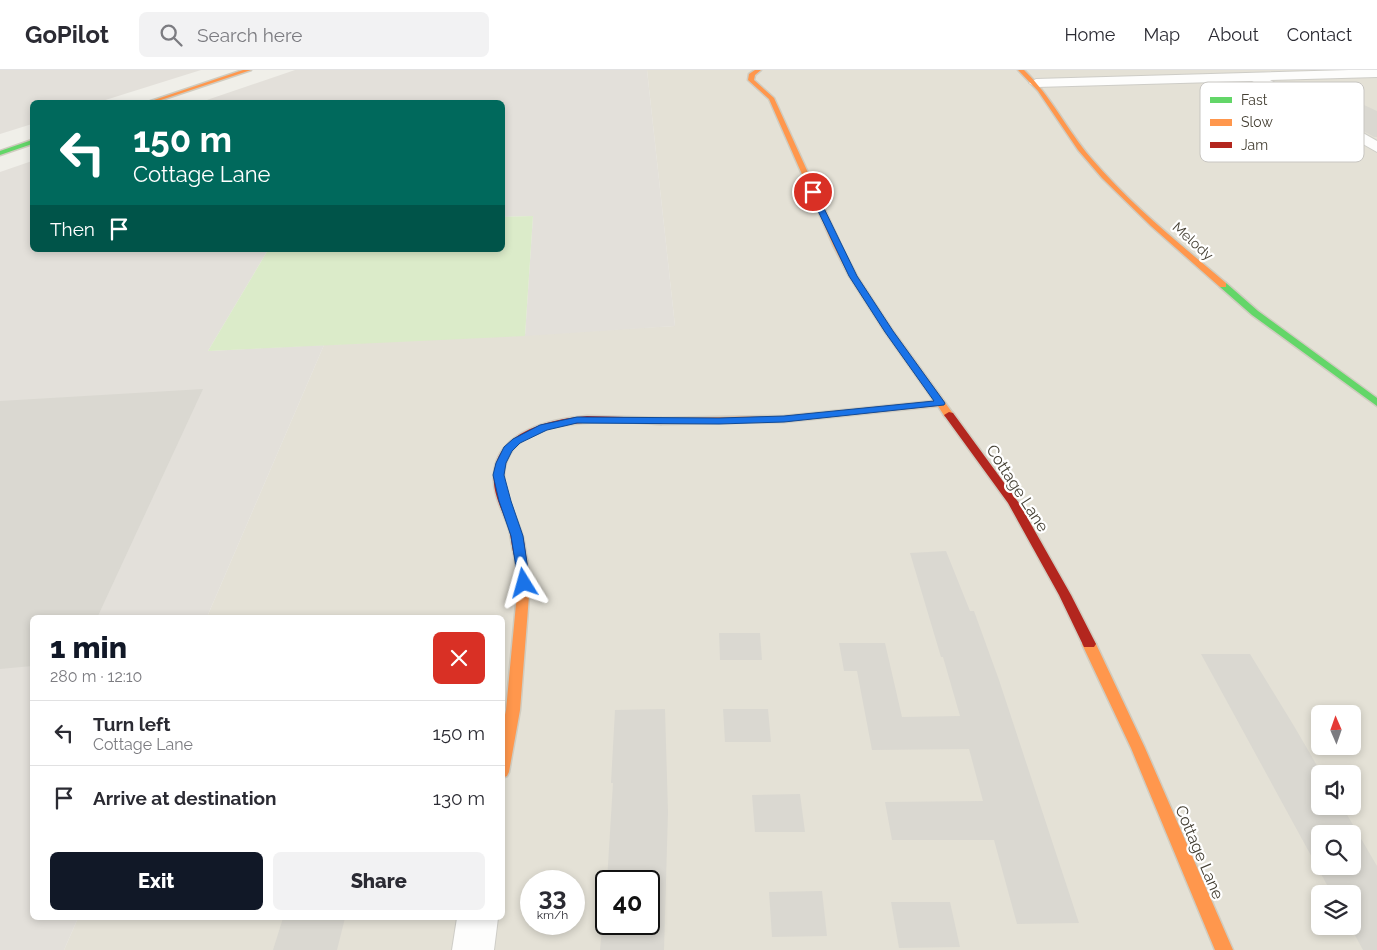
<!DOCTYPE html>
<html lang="en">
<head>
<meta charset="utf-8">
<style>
  :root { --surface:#fff; --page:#f2f2f3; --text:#2b2b33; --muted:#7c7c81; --line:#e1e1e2; --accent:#111827 }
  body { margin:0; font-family:Raleway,sans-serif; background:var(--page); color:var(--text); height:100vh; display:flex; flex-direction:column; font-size:19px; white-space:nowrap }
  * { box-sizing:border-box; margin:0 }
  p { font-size:16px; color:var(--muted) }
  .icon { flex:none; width:28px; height:28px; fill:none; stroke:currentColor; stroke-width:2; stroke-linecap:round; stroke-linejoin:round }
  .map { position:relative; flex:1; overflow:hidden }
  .drawer { position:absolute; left:30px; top:545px; width:475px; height:305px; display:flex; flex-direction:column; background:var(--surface); border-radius:8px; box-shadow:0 2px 8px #0003 }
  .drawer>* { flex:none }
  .guide { position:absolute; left:30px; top:30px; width:475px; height:152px; border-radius:8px; box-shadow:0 2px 8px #0003; background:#00695c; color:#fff; overflow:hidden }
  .needle { width:32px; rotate:358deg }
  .tools { position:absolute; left:1311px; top:635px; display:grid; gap:10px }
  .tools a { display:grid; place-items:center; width:50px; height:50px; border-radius:8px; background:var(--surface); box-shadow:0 2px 8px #0003; font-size:25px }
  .speed { position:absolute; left:520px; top:800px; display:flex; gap:10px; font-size:25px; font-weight:700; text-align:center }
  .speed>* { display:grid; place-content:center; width:65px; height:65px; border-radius:50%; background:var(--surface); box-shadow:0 2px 8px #0003; line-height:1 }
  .speed small { font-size:12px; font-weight:400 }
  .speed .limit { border:2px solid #111; border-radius:8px; background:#fff; color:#111 }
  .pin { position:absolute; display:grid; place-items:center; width:42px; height:42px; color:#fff; margin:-21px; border:2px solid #fff; border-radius:50%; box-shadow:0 1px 5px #0007 }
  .me { position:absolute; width:55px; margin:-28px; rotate:352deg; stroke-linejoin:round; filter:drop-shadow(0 0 4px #0008) }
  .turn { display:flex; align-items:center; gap:18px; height:105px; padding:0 20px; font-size:22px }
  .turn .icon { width:65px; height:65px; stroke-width:2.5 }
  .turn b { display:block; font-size:35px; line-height:42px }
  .then { display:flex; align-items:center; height:48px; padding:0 20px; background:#0003; gap:10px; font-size:19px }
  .round { display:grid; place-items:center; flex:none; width:52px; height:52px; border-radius:8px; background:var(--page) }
  .summary { display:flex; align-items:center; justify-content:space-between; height:85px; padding:0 20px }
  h1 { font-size:30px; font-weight:800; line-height:38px; color:var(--accent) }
  .action { display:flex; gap:10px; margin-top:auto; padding:10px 20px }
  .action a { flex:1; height:58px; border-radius:8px; background:var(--accent); color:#fff; font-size:20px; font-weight:800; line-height:58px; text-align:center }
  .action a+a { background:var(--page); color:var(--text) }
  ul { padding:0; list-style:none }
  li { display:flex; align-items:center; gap:15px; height:65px; padding:0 20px; border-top:1px solid var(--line) }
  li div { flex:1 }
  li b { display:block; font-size:19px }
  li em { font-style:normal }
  header { display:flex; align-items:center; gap:30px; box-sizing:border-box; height:70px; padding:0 25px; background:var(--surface); border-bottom:1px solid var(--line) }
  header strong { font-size:24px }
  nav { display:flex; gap:28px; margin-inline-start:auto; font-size:18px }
  .search { width:350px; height:45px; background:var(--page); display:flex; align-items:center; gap:12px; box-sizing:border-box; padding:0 18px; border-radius:8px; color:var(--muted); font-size:19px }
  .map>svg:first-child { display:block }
  .residential { fill:#e4e1d6; fill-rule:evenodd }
  .industrial { fill:#e3e0da }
  .green { fill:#dbebc9 }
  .building { fill:#dad8d1; fill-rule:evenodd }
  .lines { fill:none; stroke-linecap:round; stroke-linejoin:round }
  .street-casing { stroke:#cecdc7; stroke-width:2 }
  .fast-casing { stroke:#d0ccc0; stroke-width:3 }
  .slow-casing { stroke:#d0ccc0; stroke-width:3 }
  .jam-casing { stroke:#d0ccc0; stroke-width:3 }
  .street { fill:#fdfdfc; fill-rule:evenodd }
  .fast { fill:#63d668; fill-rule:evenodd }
  .slow { fill:#ff974d; fill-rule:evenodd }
  .jam { fill:#b3261e; fill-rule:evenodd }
  .route { fill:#1a73e8; stroke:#114b97 }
  .labels { text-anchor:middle; stroke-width:4.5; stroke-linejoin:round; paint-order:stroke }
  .far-street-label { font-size:14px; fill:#464135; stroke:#fff }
  .street-label { font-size:16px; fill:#464135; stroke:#fff }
  .key { fill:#fff; stroke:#c8c6c2; stroke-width:1 }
  .key-label { font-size:14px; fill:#464135 }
</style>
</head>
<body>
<header>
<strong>GoPilot</strong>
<div class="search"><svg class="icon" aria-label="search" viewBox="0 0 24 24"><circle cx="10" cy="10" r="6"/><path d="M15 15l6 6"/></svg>Search here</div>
<nav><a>Home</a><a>Map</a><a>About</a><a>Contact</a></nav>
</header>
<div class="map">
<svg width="1377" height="880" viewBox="0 0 1377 880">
  <rect width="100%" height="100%" fill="#f0efe9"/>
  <path class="residential" d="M647,0H1377V880H64L78,848H502V548L207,547L324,275L675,256ZM1320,644H1352V676H1320ZM1320,704H1352V736H1320ZM1320,764H1352V796H1320ZM531,811H574V854H531ZM606,811H649V854H606ZM1320,824H1352V856H1320Z"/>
  <g class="industrial">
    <path d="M0,0H201L99,32H32V54L0,64Z"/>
    <path d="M295,0H647L675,256L525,266L533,146L503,147L502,32H201Z"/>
    <path d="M32,91V180H268L208,281L324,275L207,547L32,548V848H78L64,880H0V102Z"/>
  </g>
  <path class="green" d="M533,146L525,266L208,281L268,180H502L503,147Z"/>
  <g class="building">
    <path d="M1351,29L1377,41V67H1374L1310,31Z"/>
    <path d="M203,319L97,548H32V596L0,599V331Z"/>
    <path d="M946,481L970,541H974L999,610L1079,853L1017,854L994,770H892L885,732L983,731L969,679L872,680L857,601H844L839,573H885L902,647L960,646L943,587H941L910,483Z"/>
    <path d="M719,563H760L762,590H720Z"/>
    <path d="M1201,584H1250L1294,656L1322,704H1320V736H1342L1377,796V880H1363L1350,856H1352V824H1332ZM1320,764H1352V796H1320Z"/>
    <path d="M665,639L668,742L664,880H600L606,816V854H649V811H607L613,713H611L615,640Z"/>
    <path d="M723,639H768L771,672H725Z"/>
    <path d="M800,724L805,762H755L752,725Z"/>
    <path d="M822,821L827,866L772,867L769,822Z"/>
    <path d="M891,832H950L960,877L899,878Z"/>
    <path d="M283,848H345L337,880H273Z"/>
  </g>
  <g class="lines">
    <g class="street-casing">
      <g id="street">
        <path d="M1349,0H1377V7L1270,10L1377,71V82L1252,11L1036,17L1029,13L1036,9Z"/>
        <path d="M457,848H498L494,880H452Z"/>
      </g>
    </g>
    <g class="fast-casing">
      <g id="fast">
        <path d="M32,70V74L0,85V81Z"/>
        <path d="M1220,213H1226L1258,241L1377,328V336L1252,245L1220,217Z"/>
      </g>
    </g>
    <g class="slow-casing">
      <g id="slow">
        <path d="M243,0H251L155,32H148Z"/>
        <path d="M755,0H761L755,5L754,10L774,28L841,175L857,206L893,261L954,345L953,347H945L938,336L784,352L661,354L656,351L661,348L784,346L934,331L885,262L849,206L833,175L769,29L748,10L749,4Z"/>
        <path d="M1018,0H1024C1051,26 1067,60 1091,88C1131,135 1180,174 1226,213V217H1220L1151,156L1102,108L1078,80L1038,21Z"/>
        <path d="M521,486L527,490L530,513L520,640L509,702L507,706L502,708V659L506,640L518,513L515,490Z"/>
        <path d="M1089,569L1094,571L1096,574L1145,678L1233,880H1215L1131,678L1082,574L1084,571Z"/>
      </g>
    </g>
    <g class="jam-casing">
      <g id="jam">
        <path d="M949,342L953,343L1019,433L1071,525L1096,574L1094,577H1084L1059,525L1008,433L944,345Z"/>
        <path d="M587,346L661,348L666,351L661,354C619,352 505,341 504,406C504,426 516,445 522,464C525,472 525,481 527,490L521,494L517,493C511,482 512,467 508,456C502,440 492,422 494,404C497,361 551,349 587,346Z"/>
      </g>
    </g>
    <use href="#street" class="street"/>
    <use href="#fast" class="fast"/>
    <use href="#slow" class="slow"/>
    <use href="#jam" class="jam"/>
  </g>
  <path class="route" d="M813,120L816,122L857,206L893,261L945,333L944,335L784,352L719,354L577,353L547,360L520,373L512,381L506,393L504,405L511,431L523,466L530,513L524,517L519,516L511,466L499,431L493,405L496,393L504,377L513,369L540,355L577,347L719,348L784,346L934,331L885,262L849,206L809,122Z"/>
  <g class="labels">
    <g class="far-street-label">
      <text transform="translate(1193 171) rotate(42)" y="5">Melody</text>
    </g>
    <g class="street-label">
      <text transform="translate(1018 418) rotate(57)" y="6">Cottage Lane</text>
      <text transform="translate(1200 782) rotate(67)" y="6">Cottage Lane</text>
    </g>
  </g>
  <rect x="1200" y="12" width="164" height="80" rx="8" class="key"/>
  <rect x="1210" y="27" width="22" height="6" fill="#63d668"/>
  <rect x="1210" y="49" width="22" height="7" fill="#ff974d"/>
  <rect x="1210" y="72" width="22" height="6" fill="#b3261e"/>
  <g class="key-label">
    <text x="1241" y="35">Fast</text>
    <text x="1241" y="57">Slow</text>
    <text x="1241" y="80">Jam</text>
  </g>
</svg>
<div class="tools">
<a><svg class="needle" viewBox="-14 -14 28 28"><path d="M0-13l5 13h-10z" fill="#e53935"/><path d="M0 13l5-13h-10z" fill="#7c7c81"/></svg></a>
<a><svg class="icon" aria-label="sound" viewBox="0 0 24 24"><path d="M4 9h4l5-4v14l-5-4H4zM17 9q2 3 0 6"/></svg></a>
<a><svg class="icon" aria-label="search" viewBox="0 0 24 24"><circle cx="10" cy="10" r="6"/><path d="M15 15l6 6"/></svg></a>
<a><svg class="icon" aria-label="layers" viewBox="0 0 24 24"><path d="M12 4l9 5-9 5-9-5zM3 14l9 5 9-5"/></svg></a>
</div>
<div class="speed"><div>33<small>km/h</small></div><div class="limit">40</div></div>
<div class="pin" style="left:813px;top:122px;background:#d93025"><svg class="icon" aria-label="arrive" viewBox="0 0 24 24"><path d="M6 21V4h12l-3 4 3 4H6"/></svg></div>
<svg class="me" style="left:524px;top:513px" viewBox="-20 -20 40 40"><path d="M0-17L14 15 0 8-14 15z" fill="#1a73e8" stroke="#fff" stroke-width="4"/></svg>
<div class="guide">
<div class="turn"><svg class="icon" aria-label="left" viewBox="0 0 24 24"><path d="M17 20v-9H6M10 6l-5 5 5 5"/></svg><div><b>150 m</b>Cottage Lane</div></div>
<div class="then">Then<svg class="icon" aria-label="arrive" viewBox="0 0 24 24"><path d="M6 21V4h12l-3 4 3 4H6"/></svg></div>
</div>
<section class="drawer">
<div class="summary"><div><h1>1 min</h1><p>280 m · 12:10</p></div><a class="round" style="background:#d93025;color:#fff"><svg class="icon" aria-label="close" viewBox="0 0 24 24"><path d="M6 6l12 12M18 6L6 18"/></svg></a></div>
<ul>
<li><svg class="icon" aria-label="left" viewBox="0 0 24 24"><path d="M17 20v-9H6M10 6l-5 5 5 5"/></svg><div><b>Turn left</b><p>Cottage Lane</p></div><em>150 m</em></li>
<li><svg class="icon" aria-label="arrive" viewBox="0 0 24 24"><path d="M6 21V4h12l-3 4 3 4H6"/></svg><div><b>Arrive at destination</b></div><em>130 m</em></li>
</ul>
<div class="action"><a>Exit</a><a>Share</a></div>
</section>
</div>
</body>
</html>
